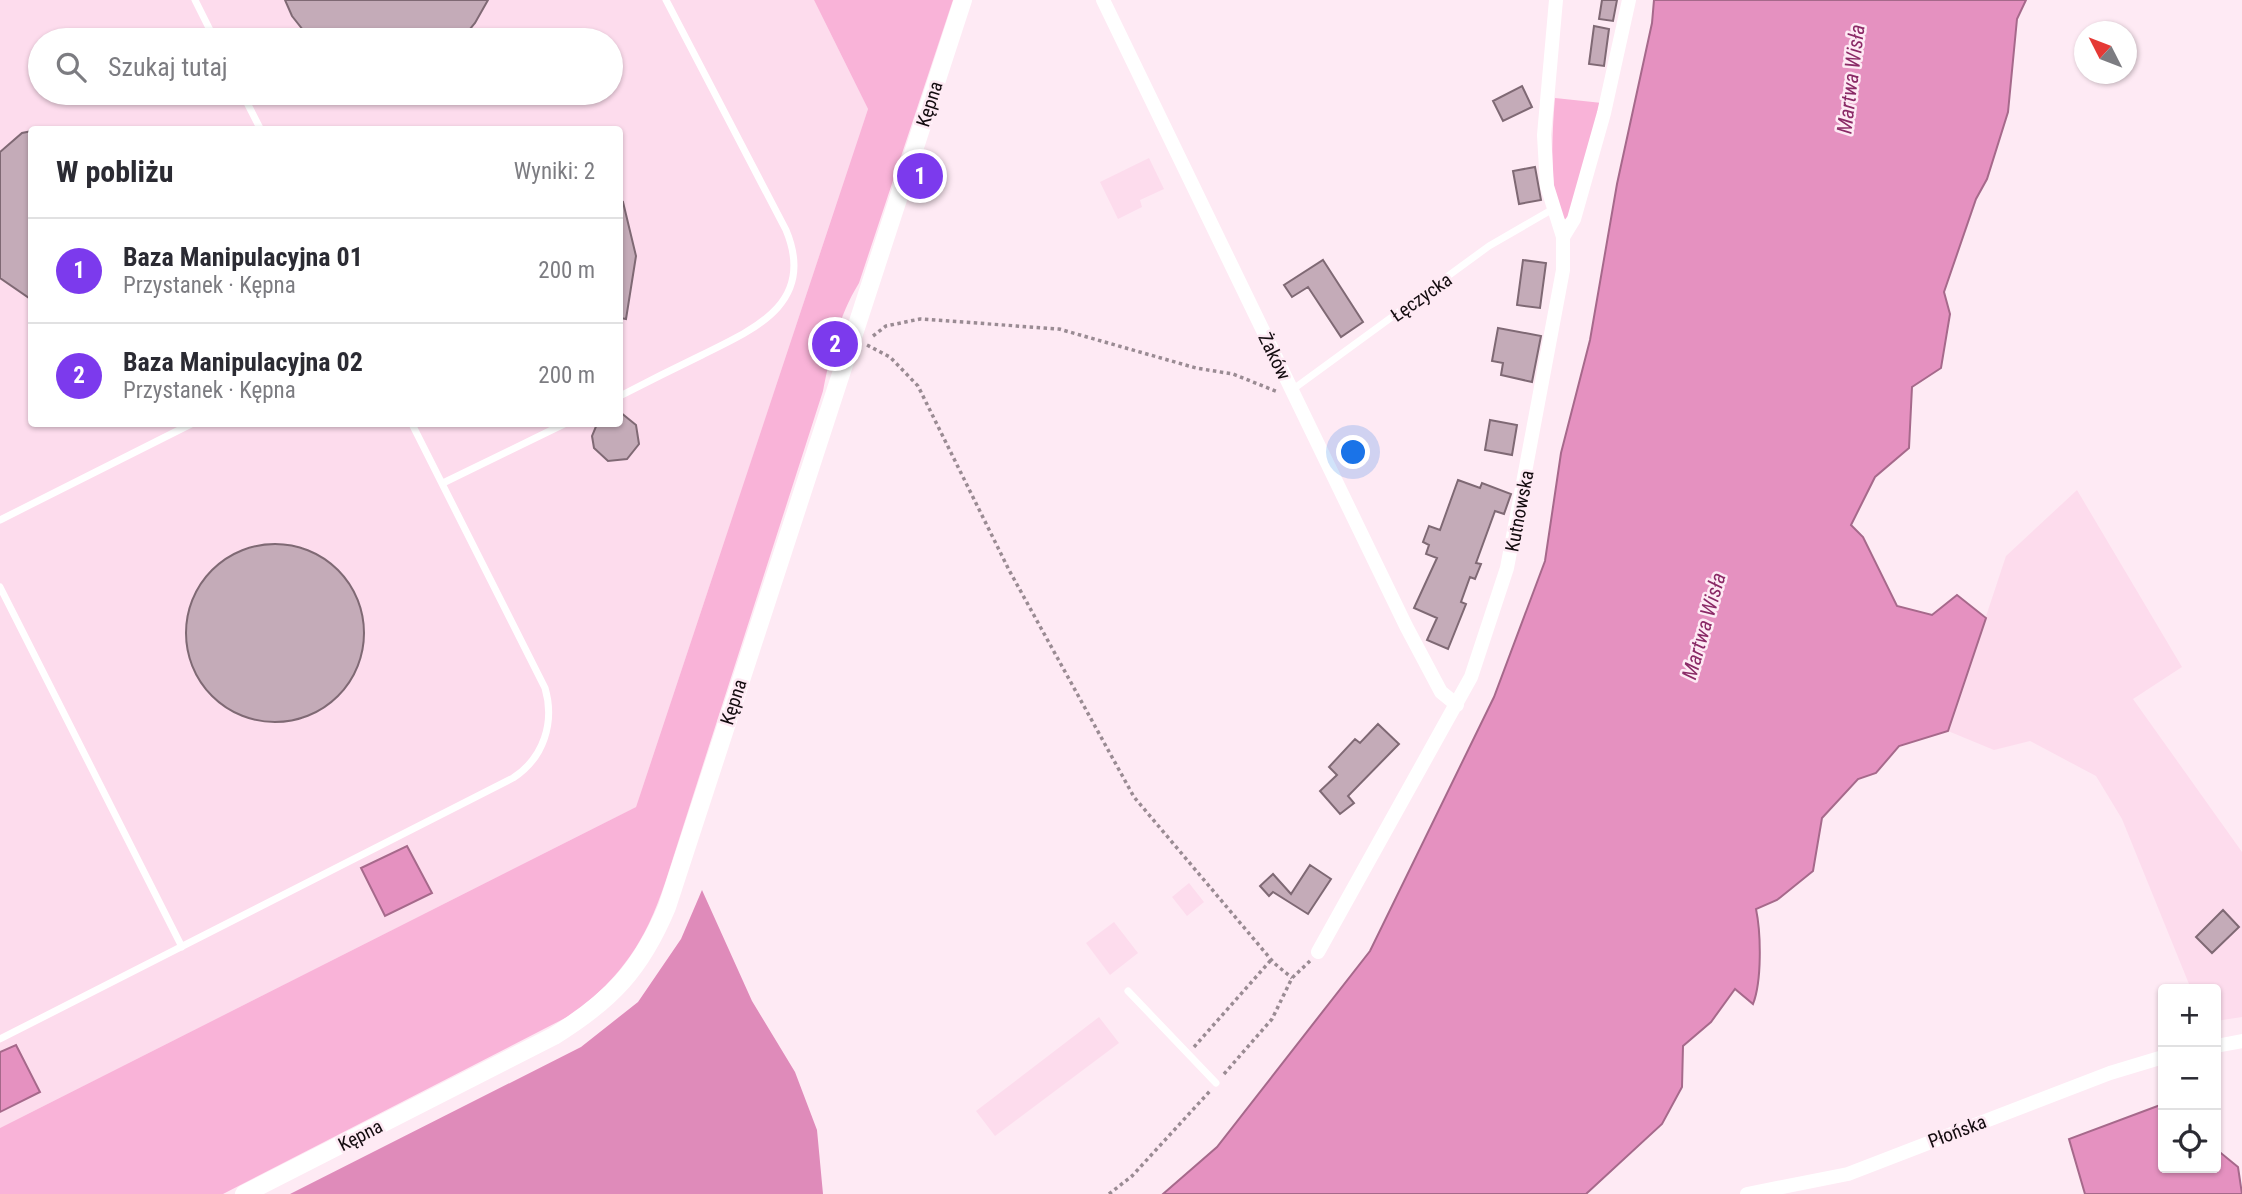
<!DOCTYPE html>
<html lang="pl">
<head>
<meta charset="utf-8">
<style>
  :root { --surface:#fff; --page:#f2f2f3; --text:#2b2b33; --muted:#7c7c81; --line:#e1e1e2; --accent:#7c3aed }
  body { margin:0; font-family:"Roboto Condensed",sans-serif; background:var(--page); color:var(--text) }
  .controls { position:absolute; right:21px; bottom:21px; display:grid; overflow:hidden; border-radius:7px; box-shadow:0 2px 5px #0004 }
  .controls button { width:63px; height:63px; display:grid; place-items:center; padding:0; border:0; border-bottom:2px solid var(--line); background:var(--surface); color:var(--text); font:35px sans-serif }
  .compass { position:absolute; left:2074px; top:21px; width:63px; height:63px; border-radius:50%; background:var(--surface); box-shadow:0 2px 5px #0004; rotate:312deg }
  .you { position:absolute; left:1354px; top:453px; width:24px; height:24px; margin:-18px; border:5px solid #fff; border-radius:50%; background:#1a73e8; box-shadow:0 0 0 10px #1a73e833 }
  .badge { display:grid; place-items:center; width:46px; height:46px; border-radius:50%; background:var(--accent); color:#fff; font-size:23px; font-weight:700 }
  .pin { position:absolute; translate:-50% -50%; border:4px solid #fff; box-shadow:0 2px 7px #0006 }
  .list { margin:0; padding:0; list-style:none }
  h2 { display:flex; justify-content:space-between; align-items:center; height:91px; margin:0; padding:0 28px; font-size:30px }
  h2 small { font-size:23px; font-weight:400; color:var(--muted) }
  .list li { display:grid; grid-template-columns:46px 1fr auto; gap:21px; align-items:center; box-sizing:border-box; height:105px; padding:0 28px; border-top:2px solid var(--line) }
  .list b { display:block; font-size:26px; white-space:nowrap }
  .list p { margin:0; font-size:23px; white-space:nowrap; color:var(--muted) }
  .list em { font-size:23px; font-style:normal; color:var(--muted) }
  .icon { flex:none; width:38px; height:38px; fill:none; stroke:currentColor; stroke-width:2; stroke-linecap:round; stroke-linejoin:round }
  .map { position:relative; flex:none; width:2242px; height:1194px; overflow:hidden }
  .search { position:absolute; background:var(--surface); box-shadow:0 2px 5px #0004; left:28px; top:28px; width:595px; height:77px; display:flex; align-items:center; gap:18px; box-sizing:border-box; padding:0 24px; border-radius:38px; color:var(--muted); font-size:26px }
  .panel { position:absolute; background:var(--surface); box-shadow:0 2px 5px #0004; left:28px; top:126px; width:595px; height:301px; border-radius:7px }
  .map>svg:first-child { display:block }
</style>
</head>
<body>
<div class="map">
<svg width="2242" height="1194" viewBox="0 0 2242 1194">
  <rect width="100%" height="100%" fill="#feeaf4"/>
  <path fill="#fddced" fill-rule="evenodd" d="M0,0H814L868,109L636,807L0,1128ZM40,40H611V93H40ZM32,130H620V424H32Z
    M1149,158L1164,189L1140,200L1142,207L1118,219L1100,182Z
    M2077,490L2182,667L2133,699L2242,852V1017L2216,1021V989H2191L2122,819L2096,776L2030,741L1994,750L1948,731L2006,556Z
    M1189,883L1204,902L1187,916L1172,897Z
    M1114,922L1138,953L1110,975L1086,943Z
    M1099,1017L1119,1043L995,1136L976,1111Z"/>
  <path fill="#f9b3d8" d="M814,0H953L859,283C838,317 831,352 823,391L665,883C645,942 623,975 573,1014L223,1194H0V1128L636,807L868,109Z
    M1555,98L1602,103L1568,218L1565,219C1547,207 1553,120 1555,98Z"/>
  <path fill="#df8bba" d="M702,890L752,1001L795,1072L817,1130L823,1194H290L581,1047L638,1002L681,939Z"/>
  <path fill="#e591c0" stroke="#a6698b" stroke-width="2" d="M1654,0H2026L2017,19L2008,112L1987,179L1976,199L1944,292L1950,314L1941,368L1912,387L1909,448L1875,477L1851,525L1863,537L1897,606L1932,615L1957,595L1986,618L1948,731L1899,746L1876,773L1858,779L1822,818L1813,871L1777,900L1756,909C1761,933 1762,981 1753,1004L1735,989L1711,1022L1683,1046L1682,1087L1662,1124L1586,1194H1163L1217,1147L1370,951L1494,697L1545,561L1561,453L1590,340L1617,184L1652,23Z
    M407,846L432,893L385,916L361,868Z
    M16,1045L40,1092L0,1112V1052Z
    M2163,1104V1168H2216V1149L2238,1167L2242,1194H2085L2069,1139Z"/>
  <path fill="#c4abb8" stroke="#7f6974" stroke-width="2" d="M285,0H488L475,23L461,40H311L292,16Z
    M1602,0H1617L1613,21L1599,19Z
    M1594,26L1609,29L1604,66L1589,64Z
    M1522,86L1532,107L1503,121L1493,101Z
    M32,131V300L0,278V152L22,133Z
    M1535,167L1541,200L1519,204L1513,171Z
    M623,202L636,256L626,319L620,318V203Z
    M1323,260L1363,322L1341,337L1308,287L1292,297L1284,285Z
    M1523,260L1546,263L1540,308L1517,305Z
    M1498,328L1541,336L1532,382L1501,375L1503,363L1492,361Z
    M620,412L636,425L639,444L627,459L608,461L594,448L592,436L597,424H620Z
    M1490,420L1517,425L1512,455L1485,450Z
    M1458,480L1480,488L1482,483L1511,494L1504,514L1495,511L1476,563L1481,564L1475,579L1470,577L1461,602L1466,604L1448,649L1427,640L1437,618L1414,608L1437,558L1426,554L1429,545L1423,542L1429,526L1440,530Z
    M186 633a89 89 0 1 1 178 0a89 89 0 1 1-178 0Z
    M1378,724L1399,744L1348,796L1354,803L1340,814L1320,791L1337,775L1329,767L1355,739L1360,743Z
    M1310,865L1331,879L1308,914L1273,892L1269,896L1260,886L1273,874L1291,894Z
    M2223,910L2239,927L2212,953L2196,937Z"/>
  <g fill="none" stroke-linecap="round" stroke-linejoin="round">
    <path stroke="#9a8b93" stroke-width="3.5" stroke-dasharray="3.5 3.5" stroke-linecap="butt" d="M873,336L886,326L920,319L1059,329L1196,368L1233,374L1278,392
      M867,345L890,357L918,386L1009,570L1134,797L1274,963L1292,978
      M1194,1047L1271,960
      M1224,1074L1272,1019L1292,978L1310,961
      M1109,1194L1132,1176L1210,1091"/>
    <path stroke="#fff" stroke-width="7" d="M195,0L215,40
      M242,93L261,130
      M1292,390L1489,246L1553,209
      M620,396C647,382 675,368 702,355C757,328 816,302 786,230L666,0
      M443,483L564,424
      M0,520L191,424
      M0,587L182,947
      M1128,991L1216,1083
      M0,1039L513,778C544,758 555,722 545,688L412,424"/>
    <path stroke="#fff" stroke-width="14" d="M1103,0L1406,626L1441,692L1457,705
      M1556,0L1544,135L1547,186L1563,237
      M1318,952L1471,677L1507,568L1563,270V237L1574,219L1604,113L1629,0
      M2216,1046L2242,1041
      M1747,1194L1848,1174L2110,1073L2163,1057"/>
    <path stroke="#fff" stroke-width="18" d="M244,1194L554,1036C612,1000 641,969 667,907L963,0"/>
  </g>
  <g text-anchor="middle" stroke-width="5" stroke-linejoin="round" paint-order="stroke">
    <g font-size="19" fill="#130b0f" stroke="#feeaf4">
      <text transform="translate(929 104) rotate(-72)" y="7">Kępna</text>
      <text transform="translate(1421 297) rotate(-35)" y="7">Łęczycka</text>
      <text transform="translate(1275 356) rotate(64)" y="7">Żaków</text>
      <text transform="translate(1519 511) rotate(-79)" y="7">Kutnowska</text>
      <text transform="translate(733 702) rotate(-72)" y="7">Kępna</text>
      <text transform="translate(1957 1131) rotate(-21)" y="7">Płońska</text>
      <text transform="translate(360 1135) rotate(-27)" y="7">Kępna</text>
    </g>
    <g font-size="21" font-style="italic" fill="#8a2966" stroke="#feeaf4">
      <text transform="translate(1851 79) rotate(-83)" y="7">Martwa Wisła</text>
      <text transform="translate(1704 626) rotate(-74)" y="7">Martwa Wisła</text>
    </g>
  </g>
</svg>
<div class="controls">
<button>+</button>
<button>−</button>
<button><svg class="icon" aria-label="locate" viewBox="0 0 24 24"><circle cx="12" cy="12" r="6"/><path d="M12 2v4M12 18v4M2 12h4M18 12h4"/></svg></button>
</div>
<svg class="compass" viewBox="-18 -18 36 36"><path d="M0-13l5 13h-10z" fill="#e53935"/><path d="M0 13l5-13h-10z" fill="#7c7c81"/></svg>
<div class="you"></div>
<div class="pin badge" style="left:920px;top:176px">1</div>
<div class="pin badge" style="left:835px;top:344px">2</div>
<div class="search"><svg class="icon" aria-label="search" viewBox="0 0 24 24"><circle cx="10" cy="10" r="6"/><path d="M15 15l6 6"/></svg>Szukaj tutaj</div>
<section class="panel">
<h2>W pobliżu<small>Wyniki: 2</small></h2>
<ul class="list">
<li><span class="badge">1</span><div><b>Baza Manipulacyjna 01</b><p>Przystanek · Kępna</p></div><em>200 m</em></li>
<li><span class="badge">2</span><div><b>Baza Manipulacyjna 02</b><p>Przystanek · Kępna</p></div><em>200 m</em></li>
</ul>
</section>
</div>
</body>
</html>
